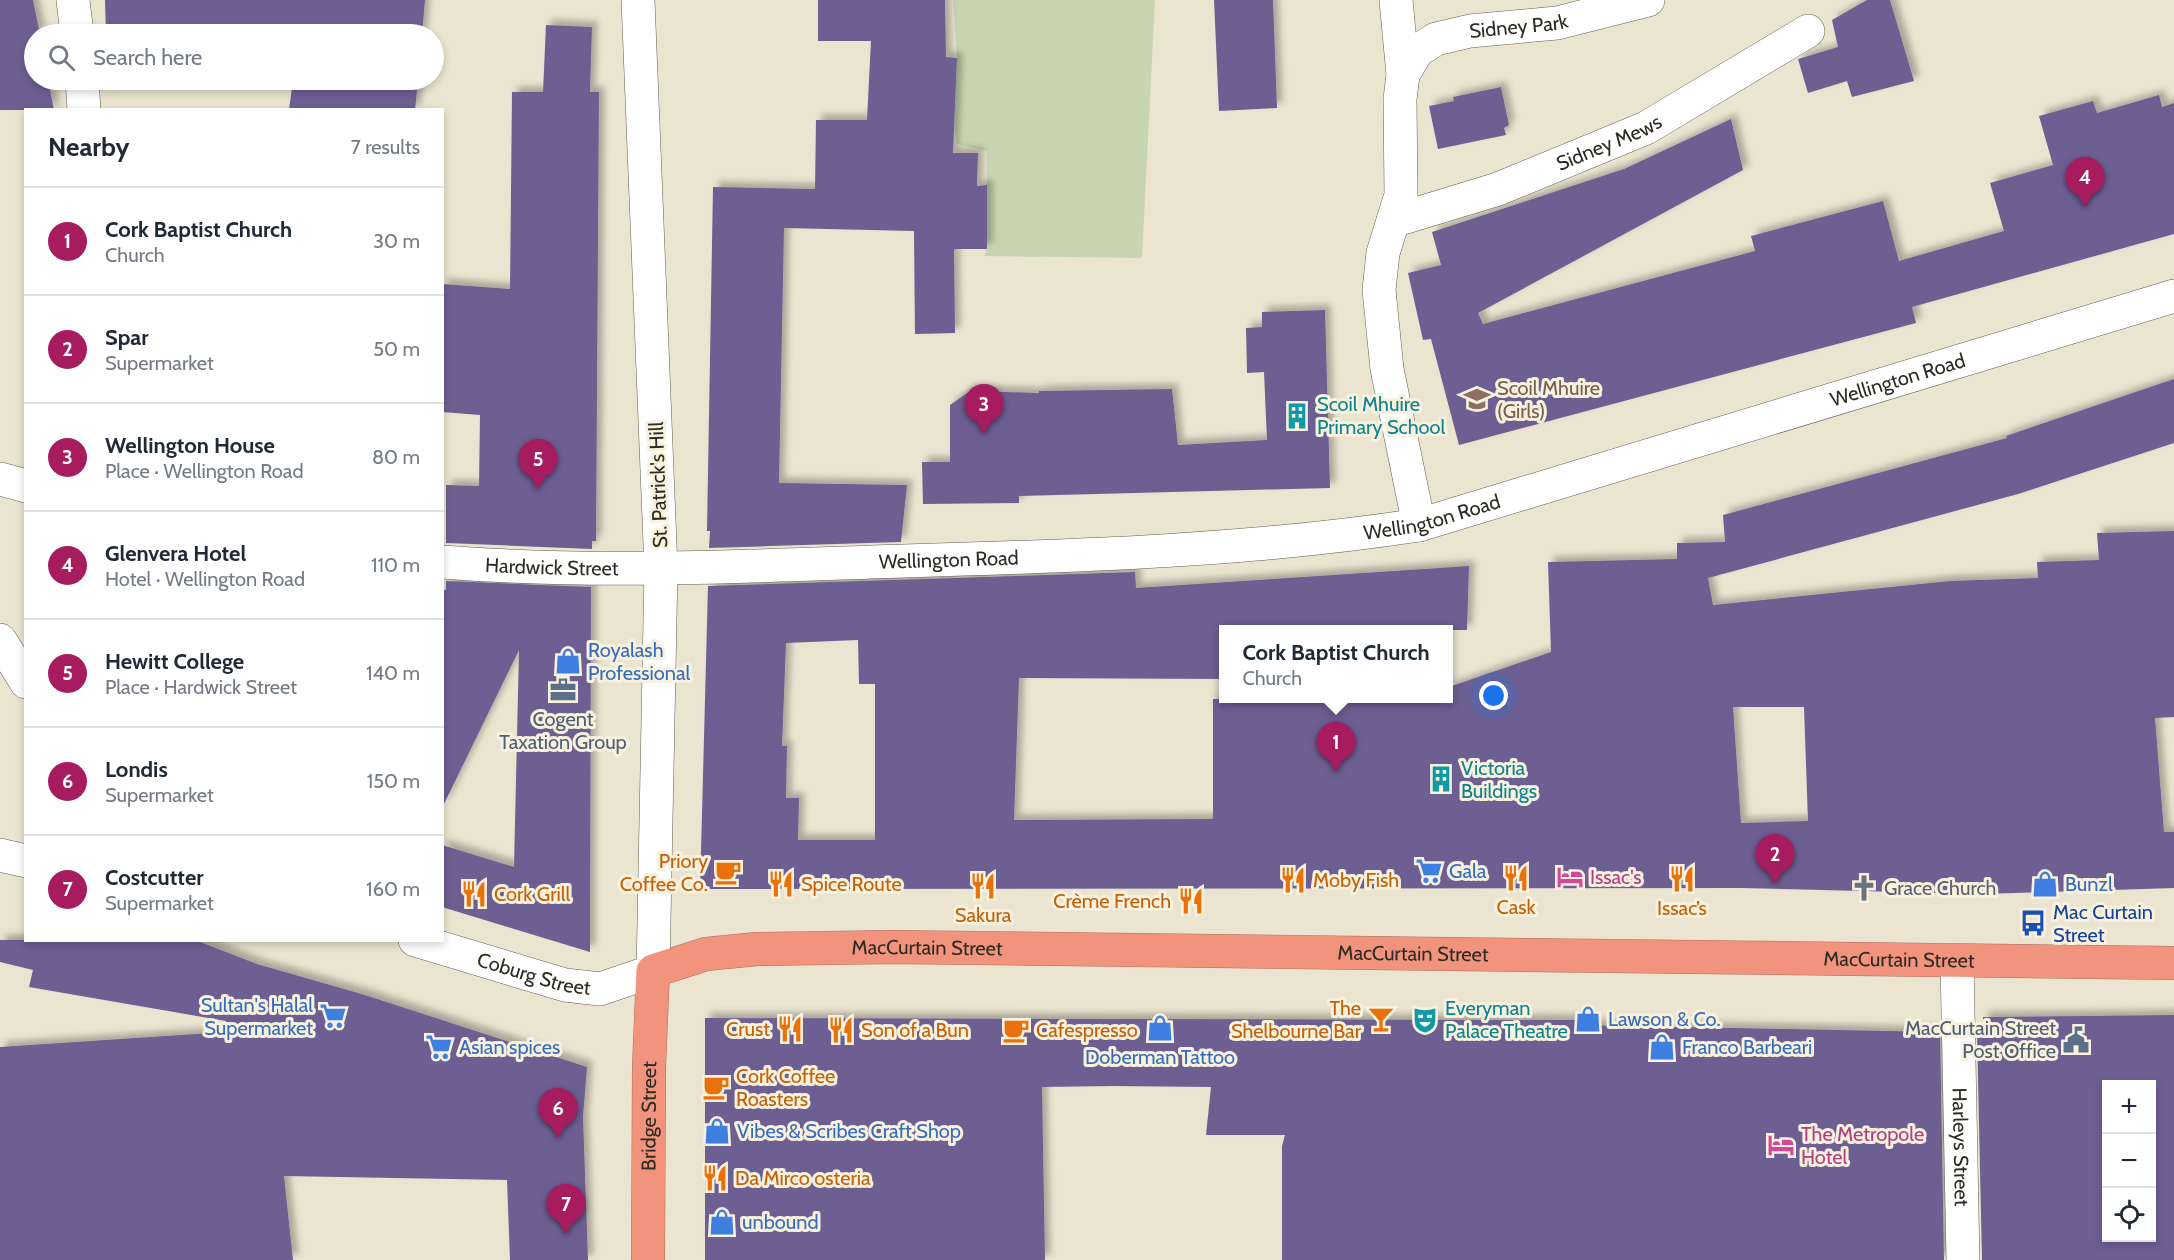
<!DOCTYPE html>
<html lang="en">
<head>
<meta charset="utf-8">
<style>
  :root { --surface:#fff; --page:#f6f6f7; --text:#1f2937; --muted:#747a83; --line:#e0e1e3; --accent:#a71b5f }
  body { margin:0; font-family:Cabin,sans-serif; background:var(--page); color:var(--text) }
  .controls { position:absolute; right:18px; bottom:18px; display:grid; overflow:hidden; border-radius:0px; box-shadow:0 3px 9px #0003 }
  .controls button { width:54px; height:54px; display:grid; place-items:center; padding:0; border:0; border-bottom:2px solid var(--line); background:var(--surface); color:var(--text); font:30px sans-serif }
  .you { position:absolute; left:1494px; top:696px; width:21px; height:21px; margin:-15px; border:4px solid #fff; border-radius:50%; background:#1a73e8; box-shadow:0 0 0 9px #1a73e833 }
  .badge { display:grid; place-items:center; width:39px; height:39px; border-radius:50%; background:var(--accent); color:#fff; font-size:20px; font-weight:700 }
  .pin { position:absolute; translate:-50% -50px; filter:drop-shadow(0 2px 3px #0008) }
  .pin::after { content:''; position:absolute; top:32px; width:21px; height:18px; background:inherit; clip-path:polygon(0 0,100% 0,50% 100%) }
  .popup { position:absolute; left:1219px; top:625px; width:234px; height:78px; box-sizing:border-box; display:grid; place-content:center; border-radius:0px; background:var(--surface); filter:drop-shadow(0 2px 4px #0005); font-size:20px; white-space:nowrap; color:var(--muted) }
  .popup b { font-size:22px; color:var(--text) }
  .popup::after { content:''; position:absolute; left:50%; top:100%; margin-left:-12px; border:12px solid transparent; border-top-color:var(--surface) }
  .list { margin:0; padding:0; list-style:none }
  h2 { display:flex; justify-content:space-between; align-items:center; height:78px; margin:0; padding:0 24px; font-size:26px }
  h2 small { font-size:20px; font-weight:400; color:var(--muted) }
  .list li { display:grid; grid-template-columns:39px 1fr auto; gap:18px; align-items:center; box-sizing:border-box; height:108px; padding:0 24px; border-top:2px solid var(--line) }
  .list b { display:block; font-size:22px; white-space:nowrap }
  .list p { margin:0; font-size:20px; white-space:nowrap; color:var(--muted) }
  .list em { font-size:20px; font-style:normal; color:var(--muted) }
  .icon { flex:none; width:33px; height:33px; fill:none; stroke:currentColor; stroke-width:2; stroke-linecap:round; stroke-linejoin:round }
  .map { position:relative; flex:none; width:2174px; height:1260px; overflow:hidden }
  .search { position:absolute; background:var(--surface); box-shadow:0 3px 9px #0003; left:24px; top:24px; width:420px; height:66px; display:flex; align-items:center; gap:15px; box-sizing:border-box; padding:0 21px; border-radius:33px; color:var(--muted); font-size:22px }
  .panel { position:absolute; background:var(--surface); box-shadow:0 3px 9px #0003; left:24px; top:108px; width:420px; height:834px; border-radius:0px }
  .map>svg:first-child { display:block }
</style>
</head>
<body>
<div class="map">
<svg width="2174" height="1260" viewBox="0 0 2174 1260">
  <defs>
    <filter id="shadow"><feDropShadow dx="5.5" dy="-5.5" stdDeviation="3" flood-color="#0004"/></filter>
  </defs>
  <rect width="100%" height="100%" fill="#eae4d0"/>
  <path fill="#c9d5b0" d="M953,0H1155L1142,258L984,256L987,249V151L957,144L954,124L957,58Z"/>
  <path fill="#6e5f93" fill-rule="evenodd" filter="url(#shadow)" d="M0,0H33L40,34H34V80H48L54,110H0Z
    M105,0H425L422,34H106Z
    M818,0H945L946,57L957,58L953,153H978L977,186L987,185V249H954L955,333L915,334L914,231L784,228L779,483L907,485L901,542L709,548L710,531H707L713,187L815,189L816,120H867L871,41H818Z
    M1214,0H1273L1277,108L1219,111Z
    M1867,0H1890L1914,81L1852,97L1847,81L1808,93L1798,59L1838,47L1832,20Z
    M546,25L592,27L590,92H599L596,541H592V549L446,543V485L479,486L480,415L442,412V284L510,289L512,92H543Z
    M293,80H418L415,110H289Z
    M1501,87L1509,125L1504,128L1506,135L1438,149L1429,106L1454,101L1453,97Z
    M2159,95L2162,107L2174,103V234L1912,307L1916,323L1459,445L1431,339L1423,340L1408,273L1441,265L1432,232L1624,169L1731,119L1743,170L1478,313L1483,324L1755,251L1751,236L1883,201L1899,261L2004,231L1990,183L2053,165L2039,116L2093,101L2097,113Z
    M1325,310L1330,488L1019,496V503L923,504L922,462H950V405L970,391L1039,393V391L1172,389L1178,445L1267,440L1264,372L1247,373L1246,328L1262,327V312Z
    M2174,379V443L2018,494L1708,578L1713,605L1950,581L2038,578L2037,562L2099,560L2097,533L2174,531V717L2155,718L2164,832H2174V888L1981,894L1741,888L700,889L708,586L1135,572L1136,588L1469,566L1467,630H1224V679L1019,678L1014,820L1213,819V699H1449V687L1551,652L1548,562L1677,559V543L1725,542L1723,515L2007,438L2006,436ZM858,640L859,684H875V840H798L799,798H786L787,746H782L786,643ZM1733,707H1804L1808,821L1741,823Z
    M446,581L591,587L590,952L442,907V845L514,867L519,650L442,808V590H446Z
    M0,940H195L257,964L365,995L587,1067L583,1117L588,1260H510L507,1180L284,1176L293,1260H0V1047L226,1032V1021L29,987L33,970L0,962Z
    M2174,1015V1260H1982L1977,1032H1983V1017ZM2106,1084H2151V1238H2106Z
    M705,1018L1575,1020V1025L1940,1032L1944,1260H1282V1146L1285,1135H1206L1211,1087L1113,1086L1042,1087L1045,1260H705Z"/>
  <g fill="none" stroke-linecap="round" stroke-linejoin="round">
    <g stroke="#645e4d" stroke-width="34">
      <g id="minor">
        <path d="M73,0L77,34"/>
        <path d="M1396,0L1403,75L1400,99L1401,195L1383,253L1379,290L1387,369L1419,525"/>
        <path id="s1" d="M1403,75L1417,51L1436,39L1470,31L1557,23L1648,0"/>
        <path d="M82,80L84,110"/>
        <path id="s2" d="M1393,221L1498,189L1646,128L1808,31"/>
        <path d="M0,479L26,486"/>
        <path id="s3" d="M442,562C596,574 750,566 904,561C1076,556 1249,551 1419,525L2174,296"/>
        <path d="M0,640L26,682"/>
        <path d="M0,855L26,861"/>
        <path id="s4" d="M415,940L565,985L600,989L653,971L661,569L638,0"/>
        <path id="s5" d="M1957,961L1963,1260"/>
      </g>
    </g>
    <g stroke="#ac6f5e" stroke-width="34">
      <g id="highway">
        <path id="s6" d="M648,1260L649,1067L653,971L706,954L757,949L892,947L2174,963"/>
      </g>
    </g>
    <use href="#minor" stroke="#fff" stroke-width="33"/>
    <use href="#highway" stroke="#f1937d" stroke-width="33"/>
  </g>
  <defs>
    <g id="school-bare" transform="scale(2.07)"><path d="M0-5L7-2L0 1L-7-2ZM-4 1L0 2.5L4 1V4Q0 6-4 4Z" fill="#8d6e63" stroke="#f7f1dd" stroke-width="2.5" paint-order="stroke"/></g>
    <g id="building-bare" transform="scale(2.07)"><path d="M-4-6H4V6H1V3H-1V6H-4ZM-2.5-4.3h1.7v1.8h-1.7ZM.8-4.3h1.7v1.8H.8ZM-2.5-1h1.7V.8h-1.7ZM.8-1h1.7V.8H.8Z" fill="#0f9aa8" stroke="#f7f1dd" stroke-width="2.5" paint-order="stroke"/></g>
    <g id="shop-bare" transform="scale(2.07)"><path d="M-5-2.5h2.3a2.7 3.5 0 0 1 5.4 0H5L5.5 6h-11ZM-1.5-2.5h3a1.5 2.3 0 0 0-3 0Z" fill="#3f7fe0" stroke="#f7f1dd" stroke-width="2.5" paint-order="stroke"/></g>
    <g id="office-bare" transform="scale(2.07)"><path d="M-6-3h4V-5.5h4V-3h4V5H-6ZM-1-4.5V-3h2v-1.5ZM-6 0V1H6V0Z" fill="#5c6f8a" stroke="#f7f1dd" stroke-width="2.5" paint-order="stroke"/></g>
    <g id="supermarket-bare" transform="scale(2.07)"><path d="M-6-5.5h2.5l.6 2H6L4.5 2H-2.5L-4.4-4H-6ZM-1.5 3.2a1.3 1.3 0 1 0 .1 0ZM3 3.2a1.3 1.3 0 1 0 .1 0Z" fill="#3f7fe0" stroke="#f7f1dd" stroke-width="2.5" paint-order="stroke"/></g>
    <g id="cafe-bare" transform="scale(2.07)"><path d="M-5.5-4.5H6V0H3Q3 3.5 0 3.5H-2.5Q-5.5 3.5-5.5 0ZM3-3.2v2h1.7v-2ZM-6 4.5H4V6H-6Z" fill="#e8710a" stroke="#f7f1dd" stroke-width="2.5" paint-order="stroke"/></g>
    <g id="hotel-bare" transform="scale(2.07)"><path d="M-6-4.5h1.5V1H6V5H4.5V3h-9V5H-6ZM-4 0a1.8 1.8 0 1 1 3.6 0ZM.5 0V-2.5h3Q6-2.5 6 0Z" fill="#d1479c" stroke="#f7f1dd" stroke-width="2.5" paint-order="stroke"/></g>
    <g id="restaurant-bare" transform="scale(2.07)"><path d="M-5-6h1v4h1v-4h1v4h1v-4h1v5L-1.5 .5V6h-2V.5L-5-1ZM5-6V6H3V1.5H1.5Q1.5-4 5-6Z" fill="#e8710a" stroke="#f7f1dd" stroke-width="2.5" paint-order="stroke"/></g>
    <g id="church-bare" transform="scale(2.07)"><path d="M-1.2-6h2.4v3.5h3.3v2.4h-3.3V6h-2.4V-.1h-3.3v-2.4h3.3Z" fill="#6b7280" stroke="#f7f1dd" stroke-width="2.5" paint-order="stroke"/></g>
    <g id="bus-bare" transform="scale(2.07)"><path d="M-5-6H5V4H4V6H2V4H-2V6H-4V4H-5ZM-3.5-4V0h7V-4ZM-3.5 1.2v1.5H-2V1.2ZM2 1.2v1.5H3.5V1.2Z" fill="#1a4fb4" stroke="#f7f1dd" stroke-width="2.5" paint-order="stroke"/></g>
    <g id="bar-bare" transform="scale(2.07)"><path d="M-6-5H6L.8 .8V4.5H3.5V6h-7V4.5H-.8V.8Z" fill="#e8710a" stroke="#f7f1dd" stroke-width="2.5" paint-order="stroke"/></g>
    <g id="theatre-bare" transform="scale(2.07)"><path d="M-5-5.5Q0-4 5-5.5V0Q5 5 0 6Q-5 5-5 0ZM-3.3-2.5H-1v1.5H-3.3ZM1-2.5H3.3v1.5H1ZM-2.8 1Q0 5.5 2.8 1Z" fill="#0f9aa8" stroke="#f7f1dd" stroke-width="2.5" paint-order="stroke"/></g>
    <g id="civic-bare" transform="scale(2.07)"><path d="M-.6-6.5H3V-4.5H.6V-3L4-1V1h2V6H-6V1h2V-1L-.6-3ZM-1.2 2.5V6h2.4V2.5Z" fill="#5c6f8a" stroke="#f7f1dd" stroke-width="2.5" paint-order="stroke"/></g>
  </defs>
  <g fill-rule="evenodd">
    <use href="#school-bare" x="1477" y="399"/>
    <use href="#building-bare" x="1297" y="416"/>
    <use href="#shop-bare" x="568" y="661"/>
    <use href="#office-bare" x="563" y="690"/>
    <use href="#building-bare" x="1441" y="779"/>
    <use href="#supermarket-bare" x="1429" y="871"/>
    <use href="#cafe-bare" x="728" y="872"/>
    <use href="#hotel-bare" x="1570" y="877"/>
    <use href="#restaurant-bare" x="1516" y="878"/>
    <use href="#restaurant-bare" x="1682" y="879"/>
    <use href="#restaurant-bare" x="1293" y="880"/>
    <use href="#restaurant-bare" x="781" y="884"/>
    <use href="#shop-bare" x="2045" y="884"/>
    <use href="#restaurant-bare" x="983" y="886"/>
    <use href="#church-bare" x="1864" y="888"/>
    <use href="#restaurant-bare" x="474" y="894"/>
    <use href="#restaurant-bare" x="1191" y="901"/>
    <use href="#bus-bare" x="2033" y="923"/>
    <use href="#supermarket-bare" x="333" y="1016"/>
    <use href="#bar-bare" x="1381" y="1019"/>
    <use href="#shop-bare" x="1588" y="1019"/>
    <use href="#theatre-bare" x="1425" y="1020"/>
    <use href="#shop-bare" x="1160" y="1028"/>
    <use href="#restaurant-bare" x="790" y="1029"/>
    <use href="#restaurant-bare" x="841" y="1030"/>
    <use href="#cafe-bare" x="1016" y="1030"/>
    <use href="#civic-bare" x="2076" y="1040"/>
    <use href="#supermarket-bare" x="439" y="1047"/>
    <use href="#shop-bare" x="1662" y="1047"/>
    <use href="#cafe-bare" x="716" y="1087"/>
    <use href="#shop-bare" x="717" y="1131"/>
    <use href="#hotel-bare" x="1781" y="1145"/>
    <use href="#restaurant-bare" x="715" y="1178"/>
    <use href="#shop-bare" x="722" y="1222"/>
  </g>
  <g text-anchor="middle" stroke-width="6" stroke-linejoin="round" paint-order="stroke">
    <g font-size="20" fill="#2d2b23" stroke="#f7f1dd">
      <text dy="7" stroke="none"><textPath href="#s1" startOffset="134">Sidney Park</textPath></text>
      <text dy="7" stroke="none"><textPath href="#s2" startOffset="230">Sidney Mews</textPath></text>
      <text dy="7" stroke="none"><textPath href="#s3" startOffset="1479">Wellington Road</textPath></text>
      <text transform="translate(658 485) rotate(-92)" y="7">St. Patrick's Hill</text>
      <text dy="7" stroke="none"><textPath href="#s3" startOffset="993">Wellington Road</textPath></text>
      <text dy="7" stroke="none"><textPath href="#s3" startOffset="507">Wellington Road</textPath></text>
      <text dy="7" stroke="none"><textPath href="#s3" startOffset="110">Hardwick Street</textPath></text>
      <text dy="7" stroke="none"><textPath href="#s6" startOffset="566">MacCurtain Street</textPath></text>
      <text dy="7" stroke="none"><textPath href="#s6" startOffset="1052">MacCurtain Street</textPath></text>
      <text dy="7" stroke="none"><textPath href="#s6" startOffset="1538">MacCurtain Street</textPath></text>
      <text dy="7" stroke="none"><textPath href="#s4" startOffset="124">Coburg Street</textPath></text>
      <text dy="7" stroke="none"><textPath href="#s6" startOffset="144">Bridge Street</textPath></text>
      <text dy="7" stroke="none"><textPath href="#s5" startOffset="186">Harleys Street</textPath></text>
    </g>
    <g font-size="20" fill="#785e54" stroke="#f7f1dd" text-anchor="start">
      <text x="1497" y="395">Scoil Mhuire<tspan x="1497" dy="23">(Girls)</tspan></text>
    </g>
    <g font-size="20" fill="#0d838f" stroke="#f7f1dd" text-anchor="start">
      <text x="1317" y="411">Scoil Mhuire<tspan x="1317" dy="23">Primary School</tspan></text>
      <text x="1461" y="775">Victoria<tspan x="1461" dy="23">Buildings</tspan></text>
      <text x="1445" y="1015">Everyman<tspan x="1445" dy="23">Palace Theatre</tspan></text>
    </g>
    <g font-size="20" fill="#366cbe" stroke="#f7f1dd" text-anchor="start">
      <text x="588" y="657">Royalash<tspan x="588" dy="23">Professional</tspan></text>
      <text x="1449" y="878">Gala</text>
      <text x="2065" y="891">Bunzl</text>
      <text x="313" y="1012" text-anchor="end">Sultan's Halal<tspan x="313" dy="23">Supermarket</tspan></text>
      <text x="1608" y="1026">Lawson &amp; Co.</text>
      <text x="459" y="1054">Asian spices</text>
      <text x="1682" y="1054">Franco Barbeari</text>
      <text x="1160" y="1064" text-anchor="middle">Doberman Tattoo</text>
      <text x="737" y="1138">Vibes &amp; Scribes Craft Shop</text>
      <text x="742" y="1229">unbound</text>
    </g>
    <g font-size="20" fill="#4e5e75" stroke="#f7f1dd">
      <text x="563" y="726">Cogent<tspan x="563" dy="23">Taxation Group</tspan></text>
      <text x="2056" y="1035" text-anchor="end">MacCurtain Street<tspan x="2056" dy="23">Post Office</tspan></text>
    </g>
    <g font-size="20" fill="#c56008" stroke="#f7f1dd" text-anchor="start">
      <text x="708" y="868" text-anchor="end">Priory<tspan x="708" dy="23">Coffee Co.</tspan></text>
      <text x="1313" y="887">Moby Fish</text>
      <text x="801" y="891">Spice Route</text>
      <text x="494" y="901">Cork Grill</text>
      <text x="1171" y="908" text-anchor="end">Crème French</text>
      <text x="1516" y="914" text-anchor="middle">Cask</text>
      <text x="1682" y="915" text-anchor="middle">Issac’s</text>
      <text x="983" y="922" text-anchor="middle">Sakura</text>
      <text x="1361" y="1015" text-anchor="end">The<tspan x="1361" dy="23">Shelbourne Bar</tspan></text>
      <text x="770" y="1036" text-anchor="end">Crust</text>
      <text x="861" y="1037">Son of a Bun</text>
      <text x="1036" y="1037">Cafespresso</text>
      <text x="736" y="1083">Cork Coffee<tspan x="736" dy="23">Roasters</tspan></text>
      <text x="735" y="1185">Da Mirco osteria</text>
    </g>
    <g font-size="20" fill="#b23c85" stroke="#f7f1dd" text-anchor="start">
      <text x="1590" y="884">Issac's</text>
      <text x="1801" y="1141">The Metropole<tspan x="1801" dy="23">Hotel</tspan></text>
    </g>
    <g font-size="20" fill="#5b616d" stroke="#f7f1dd" text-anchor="start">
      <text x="1884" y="895">Grace Church</text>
    </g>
    <g font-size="20" fill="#164399" stroke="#f7f1dd" text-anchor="start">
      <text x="2053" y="919">Mac Curtain<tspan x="2053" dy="23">Street</tspan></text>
    </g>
  </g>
</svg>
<div class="controls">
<button>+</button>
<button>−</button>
<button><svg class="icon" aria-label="locate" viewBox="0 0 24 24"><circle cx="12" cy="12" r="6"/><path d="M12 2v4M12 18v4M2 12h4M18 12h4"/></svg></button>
</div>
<div class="you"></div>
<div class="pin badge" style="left:1336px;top:772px">1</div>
<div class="popup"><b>Cork Baptist Church</b>Church</div>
<div class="pin badge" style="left:1775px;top:884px">2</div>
<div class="pin badge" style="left:984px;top:434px">3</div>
<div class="pin badge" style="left:2085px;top:207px">4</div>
<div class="pin badge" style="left:538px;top:489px">5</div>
<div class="pin badge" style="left:558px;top:1138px">6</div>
<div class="pin badge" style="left:566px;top:1234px">7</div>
<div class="search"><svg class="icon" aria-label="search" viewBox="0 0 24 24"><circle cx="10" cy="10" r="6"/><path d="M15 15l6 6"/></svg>Search here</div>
<section class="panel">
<h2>Nearby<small>7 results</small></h2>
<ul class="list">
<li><span class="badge">1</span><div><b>Cork Baptist Church</b><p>Church</p></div><em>30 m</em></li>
<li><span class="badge">2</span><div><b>Spar</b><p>Supermarket</p></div><em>50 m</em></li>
<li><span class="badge">3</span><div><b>Wellington House</b><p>Place · Wellington Road</p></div><em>80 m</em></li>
<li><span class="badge">4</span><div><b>Glenvera Hotel</b><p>Hotel · Wellington Road</p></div><em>110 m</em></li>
<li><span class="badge">5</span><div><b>Hewitt College</b><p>Place · Hardwick Street</p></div><em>140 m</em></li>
<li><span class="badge">6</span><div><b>Londis</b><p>Supermarket</p></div><em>150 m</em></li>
<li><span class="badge">7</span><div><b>Costcutter</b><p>Supermarket</p></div><em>160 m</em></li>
</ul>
</section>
</div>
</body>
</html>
